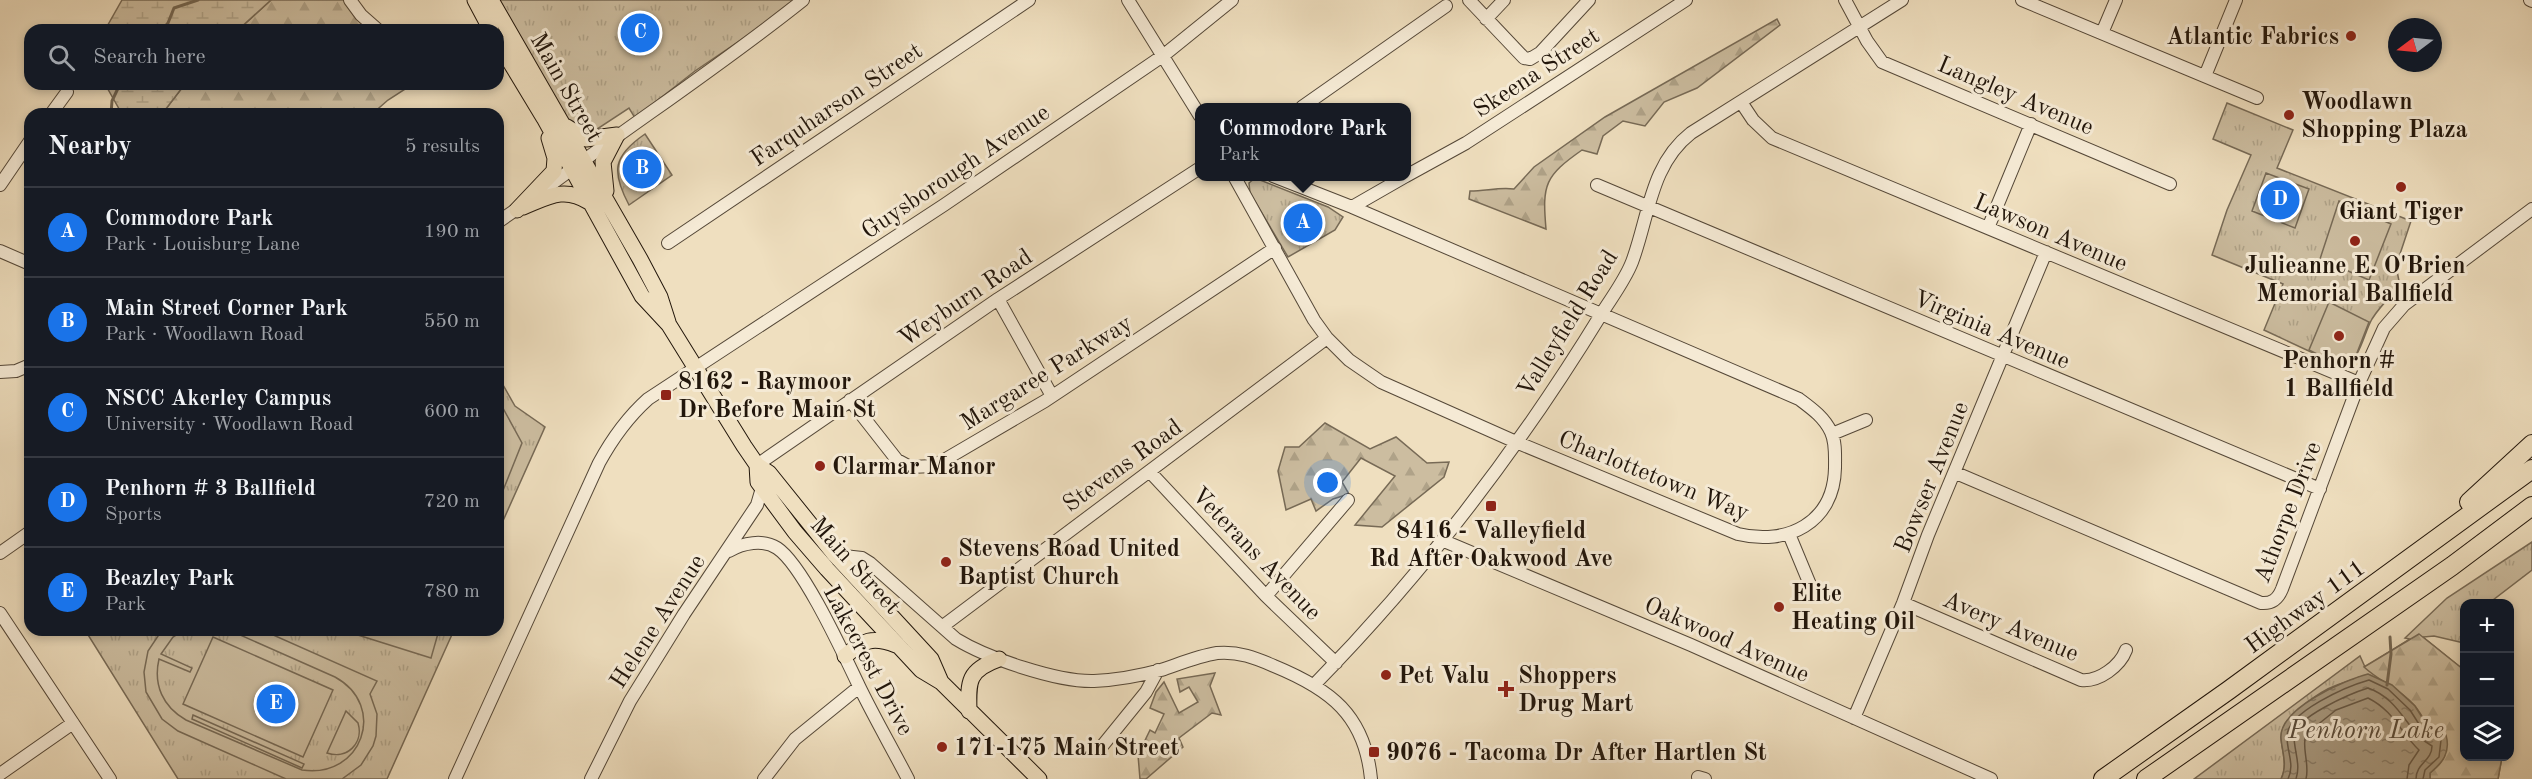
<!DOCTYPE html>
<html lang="en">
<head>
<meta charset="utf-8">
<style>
  :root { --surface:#171b24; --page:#20242c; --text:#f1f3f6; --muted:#9ea1a6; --line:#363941; --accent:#1a73e8 }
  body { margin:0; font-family:"Old Standard TT",serif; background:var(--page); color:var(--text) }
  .controls { position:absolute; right:18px; bottom:18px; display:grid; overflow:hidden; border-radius:12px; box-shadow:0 3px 9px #0003 }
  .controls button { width:54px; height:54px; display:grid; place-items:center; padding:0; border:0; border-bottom:2px solid var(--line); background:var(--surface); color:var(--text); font:30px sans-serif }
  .compass { position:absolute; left:2388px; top:18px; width:54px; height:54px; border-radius:50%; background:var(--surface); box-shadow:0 3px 9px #0003; rotate:254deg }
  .you { position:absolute; left:1328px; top:483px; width:21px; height:21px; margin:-15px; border:4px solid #fff; border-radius:50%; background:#1a73e8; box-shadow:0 0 0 9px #1a73e833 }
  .badge { display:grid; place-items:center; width:39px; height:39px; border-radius:50%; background:var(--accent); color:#fff; font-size:20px; font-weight:700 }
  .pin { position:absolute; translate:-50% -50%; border:3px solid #fff; box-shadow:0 2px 6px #0006 }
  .popup { position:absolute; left:1195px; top:103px; width:216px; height:78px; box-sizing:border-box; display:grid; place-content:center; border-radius:12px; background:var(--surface); filter:drop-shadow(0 2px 4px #0005); font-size:20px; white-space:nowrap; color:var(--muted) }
  .popup b { font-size:22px; color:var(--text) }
  .popup::after { content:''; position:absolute; left:50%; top:100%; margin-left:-12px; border:12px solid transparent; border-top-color:var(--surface) }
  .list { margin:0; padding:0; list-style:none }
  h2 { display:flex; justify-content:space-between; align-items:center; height:78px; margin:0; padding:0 24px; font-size:26px }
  h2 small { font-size:20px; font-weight:400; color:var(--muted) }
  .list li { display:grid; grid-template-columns:39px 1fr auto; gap:18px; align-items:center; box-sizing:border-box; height:90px; padding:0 24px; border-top:2px solid var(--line) }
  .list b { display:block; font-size:22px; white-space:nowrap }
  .list p { margin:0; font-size:20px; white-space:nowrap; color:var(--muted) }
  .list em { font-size:20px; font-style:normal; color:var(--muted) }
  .icon { flex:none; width:33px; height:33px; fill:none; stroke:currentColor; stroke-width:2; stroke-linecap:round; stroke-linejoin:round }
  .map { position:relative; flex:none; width:2532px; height:779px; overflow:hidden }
  .search { position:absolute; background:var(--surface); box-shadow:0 3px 9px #0003; left:24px; top:24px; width:480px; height:66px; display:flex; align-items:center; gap:15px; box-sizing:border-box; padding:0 21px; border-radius:18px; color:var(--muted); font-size:22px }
  .panel { position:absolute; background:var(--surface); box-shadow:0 3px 9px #0003; left:24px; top:108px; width:480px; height:528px; border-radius:18px }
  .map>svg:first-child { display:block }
</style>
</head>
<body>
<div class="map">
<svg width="2532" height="779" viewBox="0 0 2532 779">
  <defs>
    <pattern id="grass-tufts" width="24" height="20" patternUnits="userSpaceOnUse" patternTransform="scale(1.5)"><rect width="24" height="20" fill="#ccbda0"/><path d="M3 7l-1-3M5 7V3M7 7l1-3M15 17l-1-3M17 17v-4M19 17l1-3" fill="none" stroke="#afa288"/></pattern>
    <pattern id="forest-firs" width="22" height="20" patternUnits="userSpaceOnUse" patternTransform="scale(1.5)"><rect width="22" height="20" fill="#ccbda0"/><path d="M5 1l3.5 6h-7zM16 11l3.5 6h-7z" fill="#afa288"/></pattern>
    <pattern id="wetland-marsh" width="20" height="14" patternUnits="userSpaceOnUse" patternTransform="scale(1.5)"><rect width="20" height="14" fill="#ccbda0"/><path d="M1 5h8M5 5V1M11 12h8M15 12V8" fill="none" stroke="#afa288"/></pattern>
    <pattern id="water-ripples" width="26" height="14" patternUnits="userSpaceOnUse" patternTransform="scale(1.5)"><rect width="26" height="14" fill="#a99b82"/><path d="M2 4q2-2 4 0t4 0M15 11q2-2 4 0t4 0" fill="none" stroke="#897d69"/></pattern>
  </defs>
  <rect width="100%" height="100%" fill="#efdfbf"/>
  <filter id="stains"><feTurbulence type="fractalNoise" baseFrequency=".00333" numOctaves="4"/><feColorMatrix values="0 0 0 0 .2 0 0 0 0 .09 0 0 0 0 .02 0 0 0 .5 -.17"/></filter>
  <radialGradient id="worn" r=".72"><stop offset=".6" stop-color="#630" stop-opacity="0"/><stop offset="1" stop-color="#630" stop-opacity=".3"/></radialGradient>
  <path fill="url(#grass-tufts)" stroke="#776a56" stroke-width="1.5" d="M495,0H800L695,71L635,118L629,108L579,141Z
    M2227,103L2293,130L2277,168L2411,221L2396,266L2400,286C2390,297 2380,306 2372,319C2363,335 2361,359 2343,367L2264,330L2283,284L2212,255L2227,210L2251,155L2213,139Z
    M645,134L672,175L629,205C611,171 613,156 645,134Z
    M1255,178L1328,207L1343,217L1335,230L1288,257L1250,193L1249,183Z
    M498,376L515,406L545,427L498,532Z
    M2532,542V570L2489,603L2464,604V643L2434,636L2423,637L2464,670V756L2502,757L2498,779H2430L2359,677C2352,681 2344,682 2337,685C2320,691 2280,718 2281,738C2282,752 2288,765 2281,779H2194L2360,656L2365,667L2410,639L2405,638L2447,598Z
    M85,630H454L387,779H178Z"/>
  <path fill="url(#forest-firs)" stroke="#776a56" stroke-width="1.5" d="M271,0H351L384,30H238Z
    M1777,19L1780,25L1697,88L1664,102L1645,126L1623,121L1603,136L1597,154L1582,150C1545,176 1542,184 1546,229L1469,199L1470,191C1486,191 1499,187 1514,189L1534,167L1605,117Z
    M185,84H413L388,100L372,114H162Z
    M1325,423L1370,449L1396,437L1427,463L1449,462L1444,477L1382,527L1355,525L1395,476L1361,458L1342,482L1349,494L1333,499L1316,511L1311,499L1286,510L1278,471L1285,447H1299Z
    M2419,634L2464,670V756L2502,757L2498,779H2430V773C2447,759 2447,756 2444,733C2426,732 2425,717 2414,705C2399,688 2380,682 2364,667Z
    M1215,673L1210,686L1221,715L1212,713L1179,738L1183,747L1146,779H1140L1138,755L1150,730L1155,733L1164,714L1150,708L1156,692L1164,682L1179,713L1198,702L1189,687L1180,692L1177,679Z"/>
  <path fill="url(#wetland-marsh)" stroke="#776a56" stroke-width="1.5" d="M122,0H271L238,30H105Z
    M105,84H185L162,114H122Z"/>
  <path fill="#ccbda0" stroke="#776a56" stroke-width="1.5" d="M2266,173L2309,189L2295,228L2252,211Z
    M2339,201L2391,224L2369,280L2320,259Z
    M2329,302L2369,322L2355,358L2343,367L2309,350Z
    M498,399L522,443L498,503Z
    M162,630H184L173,637L161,654L192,668L190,672L159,659C153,685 163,707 186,720L302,770C362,779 388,706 335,677L229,630H262L377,681L370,694L377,714L376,736L373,746L361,765L342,779H286L178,731L162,719L146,692L144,672L148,651Z
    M342,630H439L431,658Z
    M213,637L333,690L303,757L183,704Z
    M346,711L358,723C364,743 347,760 327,753Z
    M193,715L304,764L302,768L192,719Z"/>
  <path fill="url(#water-ripples)" stroke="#736652" stroke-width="1.5" d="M2368,674L2392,685L2415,706L2428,727L2433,731L2446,735C2451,753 2442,763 2430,773V779H2281C2288,765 2282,752 2281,738C2279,708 2345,680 2368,674Z"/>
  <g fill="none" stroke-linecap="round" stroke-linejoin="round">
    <path stroke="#665846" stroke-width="1.5" d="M2288,779C2295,765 2287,752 2287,737C2286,712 2348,686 2369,680L2388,689L2410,710L2424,732L2441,740L2439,757L2425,770L2423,779
      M2296,779C2301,764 2294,751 2294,736C2295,717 2352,693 2368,688C2402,700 2406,732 2432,746C2432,761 2416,763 2416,779
      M2306,779C2310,764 2301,747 2306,734L2336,710L2368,698C2394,711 2400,732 2419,750L2409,765L2407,779"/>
    <path stroke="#736652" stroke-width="3" d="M162,30L168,23L174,8L198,0
      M111,114L112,101L120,84
      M2387,685L2391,654L2390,637"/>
    <g stroke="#554838" stroke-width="14">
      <path id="minor" d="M350,0L361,15L378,30
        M1128,0L1200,116
        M1469,0L1524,58L1530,59L1540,53L1589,0
        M1845,0L1867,41L1882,62L2170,184
        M2022,0L2257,98
        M2530,0L2532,1
        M1486,19L1504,0
        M2102,33L2116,0
        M2205,76L2236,0
        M1741,102L1753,120L1772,138L2359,383
        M1302,107L1446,6
        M51,114L67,92
        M1234,176L1314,320L1327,338L1349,360L1381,382L1516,442L1738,534C1787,546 1834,523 1835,468C1835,456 1836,442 1831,432C1824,417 1811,408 1799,399L1352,207L1273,176
        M1406,176L1466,143L1686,0
        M0,185L30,141
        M1597,185L2320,489
        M541,192C627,127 718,68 803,0
        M1352,207L1406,176
        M498,222L524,204
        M1988,228L2031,124
        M668,243L1029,0
        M0,251L30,264
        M998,299L1052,396
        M0,372L16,371L30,365
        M850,400L897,460L910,467L934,466L1045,401L1275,248
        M1832,434L1866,420
        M757,465L998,299L1200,168
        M1150,472L1266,596L1336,663
        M1956,473L2261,603C2272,604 2278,599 2282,589L2359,383L2384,328L2404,305L2532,209
        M1789,534L1811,587
        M1444,541L1691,645L1991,779
        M729,551C743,543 763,539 777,548C803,565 844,655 859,686C874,717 892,748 908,779
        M0,553L30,532
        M835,555L862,558L870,563L956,639C987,658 1057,682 1094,681C1116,680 1139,676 1161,670C1179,664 1198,656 1217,653C1238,651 1256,658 1274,666C1330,689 1365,715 1371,779
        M1266,596L1348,500
        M1903,603L2081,680C2099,682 2120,666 2126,650
        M0,613L110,779
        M943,626L1327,338
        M1314,685C1425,572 1520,447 1602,313C1612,297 1625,280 1632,262C1649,217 1650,165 1691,133L1902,0
        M1854,718L1903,603L1928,535L2046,252
        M1103,745L1146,692L1158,670
        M0,774L73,723
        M1698,777L1705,779
        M455,779L599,463C612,439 628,417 648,399L944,205L1164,55L1232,0
        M591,779L630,701L684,614L757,505L762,488
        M764,779L795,739L859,687"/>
    </g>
    <g stroke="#22160b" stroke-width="17">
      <path id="major" d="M475,0L491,30
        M491,0L640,259L660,297L668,322
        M498,42L544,118L642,296L669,325L744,446L757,465L769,473L835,555L931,659L941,682
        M567,127L586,139L617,135
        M606,191L603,162L617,135
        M523,207C548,197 564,186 589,202
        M517,210L554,171L555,158L549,138
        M757,465L758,482L795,532L827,569L921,670L941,682L1039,779
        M845,656C864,640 872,636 896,645
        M969,711C968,681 968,670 999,659"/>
    </g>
    <g stroke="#22160b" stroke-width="20">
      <path id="highway" d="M2469,502L2532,444
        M2103,779L2229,690L2532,469
        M2146,779L2452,566L2532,506"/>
    </g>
    <use href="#minor" stroke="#f5ead5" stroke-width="12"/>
    <use href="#major" stroke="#efdfbf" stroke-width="15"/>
    <use href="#highway" stroke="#efdfbf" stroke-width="18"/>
  </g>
  <g fill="#8f2418" stroke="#f5ead5" stroke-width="2">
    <circle cx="2351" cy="36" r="6"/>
    <circle cx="2289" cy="115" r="6"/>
    <circle cx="2401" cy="187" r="6"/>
    <circle cx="2355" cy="241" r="6"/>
    <circle cx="2339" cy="336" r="6"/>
    <rect x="660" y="389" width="12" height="12" rx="3"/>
    <circle cx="820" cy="466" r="6"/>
    <rect x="1485" y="500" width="12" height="12" rx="3"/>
    <circle cx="946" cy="562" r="6"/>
    <circle cx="1779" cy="607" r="6"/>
    <circle cx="1386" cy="675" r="6"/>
    <path d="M1503 680h6v6h6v6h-6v6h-6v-6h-6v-6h6z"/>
    <circle cx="942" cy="747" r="6"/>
    <rect x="1368" y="746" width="12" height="12" rx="3"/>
  </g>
  <g text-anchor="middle" stroke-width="6" stroke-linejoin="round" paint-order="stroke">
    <g font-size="24" font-weight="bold" fill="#22160b" stroke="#f5ead5" text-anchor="start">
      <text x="2339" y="44" text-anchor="end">Atlantic Fabrics</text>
      <text x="2301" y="109">Woodlawn<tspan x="2301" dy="28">Shopping Plaza</tspan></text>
      <text x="2401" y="219" text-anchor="middle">Giant Tiger</text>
      <text x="2355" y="273" text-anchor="middle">Julieanne E. O'Brien<tspan x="2355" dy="28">Memorial Ballfield</tspan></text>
      <text x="2339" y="368" text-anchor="middle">Penhorn #<tspan x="2339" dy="28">1 Ballfield</tspan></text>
      <text x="678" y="389">8162 - Raymoor<tspan x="678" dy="28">Dr Before Main St</tspan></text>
      <text x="832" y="474">Clarmar Manor</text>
      <text x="1491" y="538" text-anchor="middle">8416 - Valleyfield<tspan x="1491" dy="28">Rd After Oakwood Ave</tspan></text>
      <text x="958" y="556">Stevens Road United<tspan x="958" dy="28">Baptist Church</tspan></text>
      <text x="1791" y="601">Elite<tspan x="1791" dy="28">Heating Oil</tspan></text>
      <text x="1398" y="683">Pet Valu</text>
      <text x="1518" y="683">Shoppers<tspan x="1518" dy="28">Drug Mart</tspan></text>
      <text x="954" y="755">171-175 Main Street</text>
      <text x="1386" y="760">9076 - Tacoma Dr After Hartlen St</text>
    </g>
    <g font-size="24" fill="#22160b" stroke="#f5ead5">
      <text transform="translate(1536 72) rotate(-33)" y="8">Skeena Street</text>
      <text transform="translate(567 87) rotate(60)" y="8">Main Street</text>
      <text transform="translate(2016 95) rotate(23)" y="8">Langley Avenue</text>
      <text transform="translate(836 104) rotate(-34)" y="8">Farquharson Street</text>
      <text transform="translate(955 171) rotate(-34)" y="8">Guysborough Avenue</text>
      <text transform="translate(2051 232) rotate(23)" y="8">Lawson Avenue</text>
      <text transform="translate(965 297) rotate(-34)" y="8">Weyburn Road</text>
      <text transform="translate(1567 323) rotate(-58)" y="8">Valleyfield Road</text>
      <text transform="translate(1992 329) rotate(23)" y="8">Virginia Avenue</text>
      <text transform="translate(1046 372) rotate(-32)" y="8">Margaree Parkway</text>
      <text transform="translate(1122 465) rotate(-36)" y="8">Stevens Road</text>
      <text transform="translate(1654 475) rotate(22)" y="8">Charlottetown Way</text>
      <text transform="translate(1931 477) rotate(-68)" y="8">Bowser Avenue</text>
      <text transform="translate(2287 512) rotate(-69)" y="8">Athorpe Drive</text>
      <text transform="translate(1257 553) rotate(46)" y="8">Veterans Avenue</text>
      <text transform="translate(856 565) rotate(48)" y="8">Main Street</text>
      <text transform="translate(2305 606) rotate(-36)" y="8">Highway 111</text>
      <text transform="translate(657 621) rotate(-57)" y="8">Helene Avenue</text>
      <text transform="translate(2011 626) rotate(23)" y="8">Avery Avenue</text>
      <text transform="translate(1727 639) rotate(24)" y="8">Oakwood Avenue</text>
      <text transform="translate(869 660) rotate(62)" y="8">Lakecrest Drive</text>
    </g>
    <g font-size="26" font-style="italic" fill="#584b3b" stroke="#f5ead5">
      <text x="2366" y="738">Penhorn Lake</text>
    </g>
  </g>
  <rect width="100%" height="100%" filter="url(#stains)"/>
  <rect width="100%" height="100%" fill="url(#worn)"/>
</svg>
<div class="controls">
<button>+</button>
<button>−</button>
<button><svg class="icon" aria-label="layers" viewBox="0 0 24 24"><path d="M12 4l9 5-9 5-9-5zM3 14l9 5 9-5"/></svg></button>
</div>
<svg class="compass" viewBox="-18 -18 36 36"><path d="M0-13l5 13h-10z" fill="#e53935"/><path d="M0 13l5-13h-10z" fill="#9ea1a6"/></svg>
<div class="you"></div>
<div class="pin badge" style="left:1303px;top:223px">A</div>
<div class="popup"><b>Commodore Park</b>Park</div>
<div class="pin badge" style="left:642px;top:169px">B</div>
<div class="pin badge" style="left:640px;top:33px">C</div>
<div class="pin badge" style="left:2280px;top:200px">D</div>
<div class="pin badge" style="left:276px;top:704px">E</div>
<div class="search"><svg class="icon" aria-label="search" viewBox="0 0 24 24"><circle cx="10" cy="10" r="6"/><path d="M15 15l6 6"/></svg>Search here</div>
<section class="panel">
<h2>Nearby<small>5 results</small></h2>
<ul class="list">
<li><span class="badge">A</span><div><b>Commodore Park</b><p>Park · Louisburg Lane</p></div><em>190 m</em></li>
<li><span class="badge">B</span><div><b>Main Street Corner Park</b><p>Park · Woodlawn Road</p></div><em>550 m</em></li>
<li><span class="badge">C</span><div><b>NSCC Akerley Campus</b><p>University · Woodlawn Road</p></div><em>600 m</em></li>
<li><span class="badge">D</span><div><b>Penhorn # 3 Ballfield</b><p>Sports</p></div><em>720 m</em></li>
<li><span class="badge">E</span><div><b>Beazley Park</b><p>Park</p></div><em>780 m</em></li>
</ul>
</section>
</div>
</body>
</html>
